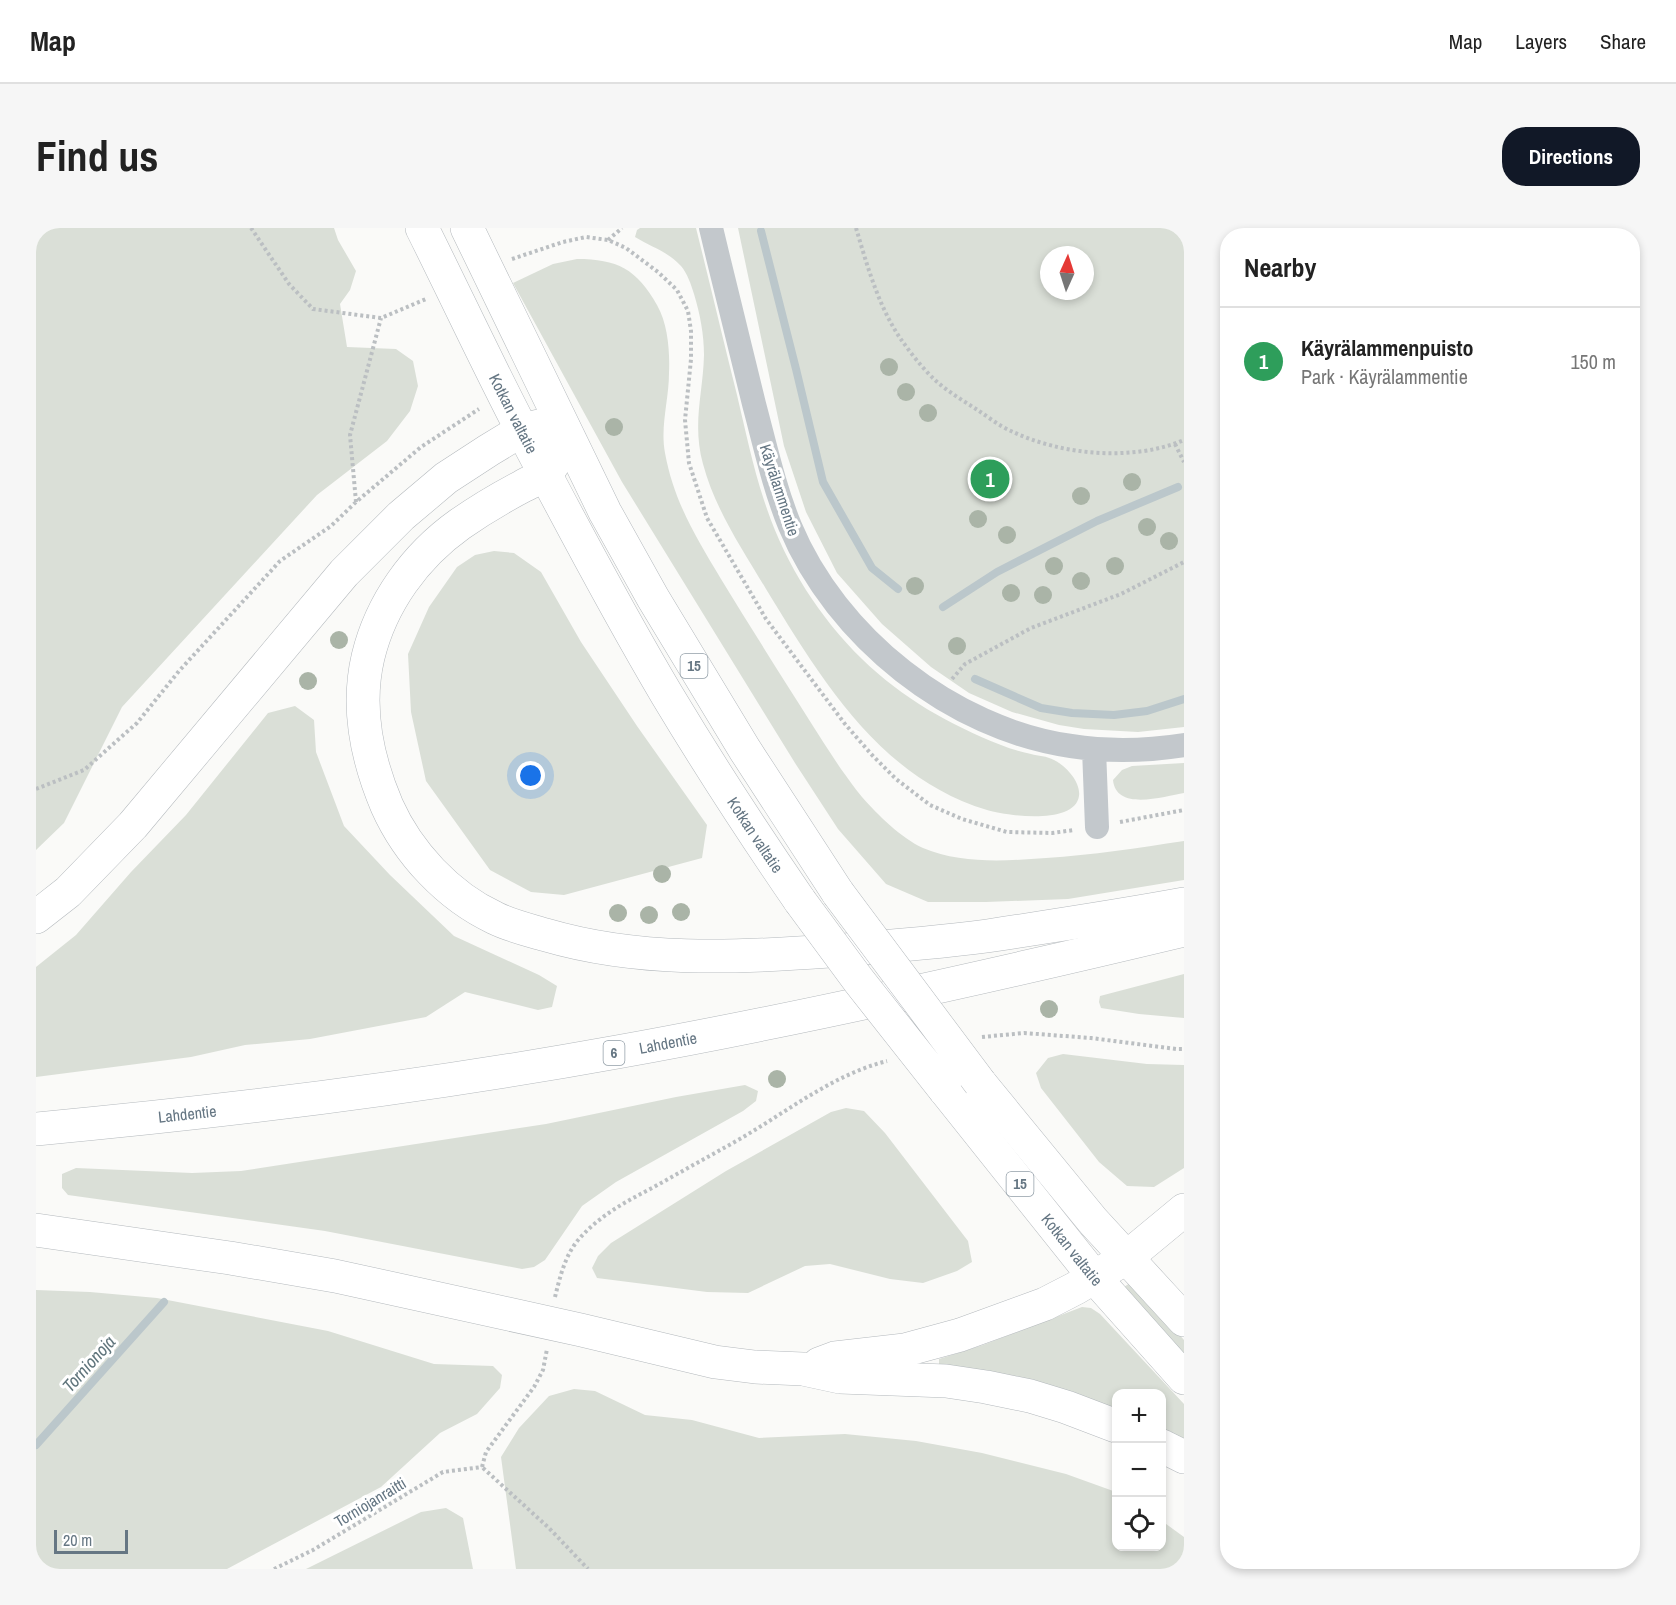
<!DOCTYPE html>
<html lang="en">
<head>
<meta charset="utf-8">
<style>
  :root { --surface:#fff; --page:#f6f6f6; --text:#222; --muted:#767676; --line:#e0e0e0; --accent:#111827 }
  body { margin:0; font-family:"Archivo Narrow",sans-serif; background:var(--page); color:var(--text) }
  .controls { position:absolute; right:18px; bottom:18px; display:grid; overflow:hidden; border-radius:12px; box-shadow:0 3px 9px #0003 }
  .controls button { width:54px; height:54px; display:grid; place-items:center; padding:0; border:0; border-bottom:2px solid var(--line); background:var(--surface); color:var(--text); font:30px sans-serif }
  .compass { position:absolute; left:1004px; top:18px; width:54px; height:54px; border-radius:50%; background:var(--surface); box-shadow:0 3px 9px #0003; rotate:3deg }
  .scale { position:absolute; left:18px; bottom:15px; width:74px; box-sizing:border-box; padding-left:6px; border:3px solid #657683; border-top:0; font-size:16px; line-height:21px; white-space:nowrap; color:#657683; -webkit-text-stroke:4px #fff; paint-order:stroke }
  .you { position:absolute; left:495px; top:548px; width:21px; height:21px; margin:-15px; border:4px solid #fff; border-radius:50%; background:#1a73e8; box-shadow:0 0 0 9px #1a73e833 }
  .badge { display:grid; place-items:center; width:39px; height:39px; border-radius:50%; background:var(--accent); color:#fff; font-size:20px; font-weight:700 }
  .pin { position:absolute; translate:-50% -50%; border:3px solid #fff; box-shadow:0 2px 6px #0006 }
  .list { margin:0; padding:0; list-style:none }
  h2 { display:flex; justify-content:space-between; align-items:center; height:78px; margin:0; padding:0 24px; font-size:26px }
  h2 small { font-size:20px; font-weight:400; color:var(--muted) }
  .list li { display:grid; grid-template-columns:39px 1fr auto; gap:18px; align-items:center; box-sizing:border-box; height:108px; padding:0 24px; border-top:2px solid var(--line) }
  .list b { display:block; font-size:22px; white-space:nowrap }
  .list p { margin:0; font-size:20px; white-space:nowrap; color:var(--muted) }
  .list em { font-size:20px; font-style:normal; color:var(--muted) }
  .icon { flex:none; width:33px; height:33px; fill:none; stroke:currentColor; stroke-width:2; stroke-linecap:round; stroke-linejoin:round }
  .map { position:relative; flex:none; width:1148px; height:1341px; overflow:hidden; border-radius:24px }
  header { display:flex; align-items:center; gap:36px; box-sizing:border-box; height:84px; padding:0 30px; background:var(--surface); border-bottom:2px solid var(--line) }
  header strong { font-size:28px }
  nav { display:flex; gap:33px; margin-inline-start:auto; font-size:21px }
  .intro { display:flex; align-items:center; justify-content:space-between; box-sizing:border-box; height:144px; padding:0 36px }
  h1 { margin:0; font-size:42px }
  .button { padding:15px 27px; border-radius:24px; background:var(--accent); color:#fff; font-size:21px; font-weight:700 }
  main { display:flex; gap:36px; padding:0 36px }
  aside { flex:1; background:var(--surface); border-radius:24px; box-shadow:0 3px 9px #0003 }
  .map>svg:first-child { display:block }
</style>
</head>
<body>
<header>
<strong>Map</strong>
<nav><a>Map</a><a>Layers</a><a>Share</a></nav>
</header>
<div class="intro"><h1>Find us</h1><a class="button">Directions</a></div>
<main>
<div class="map">
<svg width="1148" height="1341" viewBox="0 0 1148 1341">
  <rect width="100%" height="100%" fill="#fafaf8"/>
  <path fill="#dadfd7" fill-rule="evenodd" d="M0,0H298L302,12L320,43L314,62L304,76L311,119L360,121L377,133L382,158L374,183L351,213L281,267L86,479L28,595L0,622Z
    M604,0H660C674,56 687,111 701,167C710,205 718,244 731,281C750,337 784,390 826,431C866,470 914,497 965,517C975,521 985,524 995,526C1002,528 1011,528 1018,532C1030,538 1045,554 1043,568C1039,597 971,588 951,582C844,550 785,451 730,361C706,321 679,281 667,236C656,196 667,166 668,127C668,106 664,86 658,66C655,56 651,45 645,38C631,23 615,19 599,9L601,2Z
    M702,0H1148V499L1102,504L1048,501L1023,497L976,484L933,465L895,439L846,396L801,345L770,284L748,218ZM1013,27H1049V63H1013Z
    M541,31C581,31 601,41 621,77C632,96 634,124 633,145C633,172 624,198 629,225C638,274 660,309 685,351C707,387 729,422 751,457C769,485 786,513 805,541C812,550 818,560 826,569C842,587 865,610 887,620C925,636 969,633 1010,630C1056,627 1102,620 1148,613V652L1032,671L950,674H892L850,656L802,601L759,535L586,254L477,55L517,36Z
    M458,323L478,325L505,344L545,414L601,498L671,597L666,630L528,667L495,664L454,642L390,553L375,484L372,426L393,379L421,339L439,327Z
    M259,478L278,492L280,524L308,598L354,647L418,708L503,747L521,758L516,779L502,782L429,764L390,789L274,811L209,817L155,829L0,849V739L40,707L95,644L150,587L232,485Z
    M1148,535V565C1129,568 1080,584 1077,552L1086,542L1096,538Z
    M1148,746V790L1103,786L1065,780L1063,774L1064,768Z
    M1027,826L1111,836L1148,837V940L1118,959L1091,958L1063,934L1005,860L1000,845L1012,830Z
    M709,857L722,863L720,873L707,883L580,954L546,978L509,1032L498,1039L486,1041L289,1003L32,967L26,960V946L40,940L156,945L205,943L510,896L640,869Z
    M810,880L828,883L849,905L932,1013L936,1034L921,1043L887,1055L854,1051L794,1036L769,1038L712,1065L671,1064L561,1050L556,1040L562,1028L575,1015L690,943L795,884Z
    M1097,1053L1148,1112V1138L1082,1063Z
    M0,1062L54,1064L121,1070L292,1103L398,1136L457,1138L466,1147L464,1160L441,1186L404,1205L345,1259L191,1341H0Z
    M1046,1079L1055,1080L1064,1086L1148,1176V1214L1126,1203V1166H1080V1183L903,1140V1131L947,1117Z
    M538,1161L559,1163L609,1187L656,1192L723,1210L809,1206L880,1213L946,1225L1030,1246L1080,1264V1318H1126V1293L1148,1309V1341H480L465,1229L483,1200L513,1168Z
    M410,1280L427,1290L437,1341H270L385,1284Z"/>
  <g fill="none" stroke-linecap="round" stroke-linejoin="round">
    <path stroke="#bbc7cb" stroke-width="8" d="M725,3L760,141L787,254L836,340L862,361
      M907,379L961,344L1061,293L1142,259
      M939,451L1005,480L1036,485L1078,487L1111,483L1148,471
      M0,1217L128,1074"/>
    <g stroke="#b4b9bd" stroke-width="34">
      <g id="highway">
        <path id="s1" d="M386,0C420,68 452,137 487,204C533,292 580,381 631,467C673,537 718,606 764,673"/>
        <path d="M431,0L569,284L617,370L709,522L802,665"/>
        <path d="M529,203C525,219 522,233 510,245C504,250 494,254 487,258C466,269 444,282 424,296C379,328 345,375 332,429C320,480 331,531 351,578C372,625 412,668 459,690C475,698 493,702 510,707C602,734 698,730 793,723C846,719 899,715 951,708C1017,698 1083,688 1148,676"/>
        <path d="M0,689L32,664L97,597L308,345L365,288L410,250L453,222L486,202L507,197"/>
        <path d="M944,855L1057,993L1148,1092"/>
        <path id="s2" d="M909,862L1059,1050L1148,1150"/>
        <path id="s3" d="M0,901C195,883 388,859 581,824C771,790 960,747 1148,702"/>
        <path d="M0,1002L194,1030L299,1048L545,1102L679,1134L719,1139L767,1141L804,1149L910,1153L950,1159L994,1168L1030,1179L1080,1198"/>
        <path d="M783,1136L799,1130L869,1122L924,1107L1009,1076L1040,1060L1090,1030L1148,982"/>
        <path d="M1126,1218L1148,1229"/>
      </g>
    </g>
    <path stroke="#bbbfc2" stroke-width="4" stroke-dasharray="3 3" stroke-linecap="butt" d="M215,0L253,56L277,81L345,90L390,71
      M820,0C831,37 842,77 864,110C874,124 886,140 899,152C911,163 926,172 940,181C951,188 963,198 975,203C1025,227 1096,234 1148,212
      M572,12L586,0
      M476,31L527,14L550,9L572,12L590,20L622,44L641,62L652,83L655,103V131L649,192L653,235L671,290L730,391L809,496L836,527L860,551L894,577L926,591L971,604L1016,605L1038,602
      M1139,216L1148,234
      M320,274L314,207L345,90
      M916,451L929,436L995,400L1085,366L1148,334
      M0,561L48,542L101,495L143,443L244,333L295,298L320,274L385,219L443,181
      M1084,594L1148,582
      M946,809L988,805L1055,810L1140,821H1148
      M519,1069C524,1049 529,1027 543,1011C564,987 591,973 618,959C646,943 674,928 702,912C751,884 796,847 851,833
      M446,1239L450,1224L498,1159L507,1142L511,1121
      M447,1240L513,1300L552,1341
      M238,1341L277,1322L407,1244L446,1239"/>
    <path stroke="#c3c8cc" stroke-width="24" d="M675,0C689,59 704,118 718,176C729,217 738,259 754,298C800,409 916,501 1035,518C1073,524 1110,523 1148,517
      M1058,521L1061,599"/>
    <use href="#highway" stroke="#fff" stroke-width="33"/>
    <g stroke="#b4b9bd" stroke-width="34" stroke-linecap="butt">
      <path id="highway-bridge" d="M802,665L944,855
        M764,673L823,753L909,862"/>
    </g>
    <use href="#highway-bridge" stroke="#fff" stroke-width="33"/>
  </g>
  <g fill="#aab4a7">
    <circle cx="853" cy="139" r="9"/>
    <circle cx="870" cy="164" r="9"/>
    <circle cx="892" cy="185" r="9"/>
    <circle cx="578" cy="199" r="9"/>
    <circle cx="1096" cy="254" r="9"/>
    <circle cx="1045" cy="268" r="9"/>
    <circle cx="942" cy="291" r="9"/>
    <circle cx="1111" cy="299" r="9"/>
    <circle cx="971" cy="307" r="9"/>
    <circle cx="1133" cy="313" r="9"/>
    <circle cx="1018" cy="338" r="9"/>
    <circle cx="1079" cy="338" r="9"/>
    <circle cx="1045" cy="353" r="9"/>
    <circle cx="879" cy="358" r="9"/>
    <circle cx="975" cy="365" r="9"/>
    <circle cx="1007" cy="367" r="9"/>
    <circle cx="303" cy="412" r="9"/>
    <circle cx="921" cy="418" r="9"/>
    <circle cx="272" cy="453" r="9"/>
    <circle cx="626" cy="646" r="9"/>
    <circle cx="645" cy="684" r="9"/>
    <circle cx="582" cy="685" r="9"/>
    <circle cx="613" cy="687" r="9"/>
    <circle cx="1013" cy="781" r="9"/>
    <circle cx="741" cy="851" r="9"/>
  </g>
  <g text-anchor="middle" stroke-width="6" stroke-linejoin="round" paint-order="stroke">
    <g fill="#fff" stroke="#939fa8" stroke-width="1.5">
      <rect x="644.5" y="426" width="27" height="24" rx="4.5"/>
      <rect x="567.5" y="813" width="21" height="24" rx="4.5"/>
      <rect x="970.5" y="944" width="27" height="24" rx="4.5"/>
    </g>
    <g font-size="15" font-weight="bold" fill="#657683">
      <text x="658" y="443">15</text>
      <text x="578" y="830">6</text>
      <text x="984" y="961">15</text>
    </g>
    <g font-size="16" fill="#657683" stroke="#fff">
      <text dy="6" stroke="none"><textPath href="#s1" startOffset="207">Kotkan valtatie</textPath></text>
      <text transform="translate(744 262) rotate(72)" y="6">Käyrälammentie</text>
      <text dy="6" stroke="none"><textPath href="#s1" startOffset="693">Kotkan valtatie</textPath></text>
      <text dy="6" stroke="none"><textPath href="#s3" startOffset="638">Lahdentie</textPath></text>
      <text dy="6" stroke="none"><textPath href="#s3" startOffset="152">Lahdentie</textPath></text>
      <text dy="6" stroke="none"><textPath href="#s2" startOffset="204">Kotkan valtatie</textPath></text>
      <text transform="translate(334 1274) rotate(-31)" y="6">Torniojanraitti</text>
    </g>
    <g font-size="18" font-style="italic" fill="#60757c" stroke="#fff">
      <text transform="translate(53 1136) rotate(-48)" y="6">Tornionoja</text>
    </g>
  </g>
</svg>
<div class="controls">
<button>+</button>
<button>−</button>
<button><svg class="icon" aria-label="locate" viewBox="0 0 24 24"><circle cx="12" cy="12" r="6"/><path d="M12 2v4M12 18v4M2 12h4M18 12h4"/></svg></button>
</div>
<svg class="compass" viewBox="-18 -18 36 36"><path d="M0-13l5 13h-10z" fill="#e53935"/><path d="M0 13l5-13h-10z" fill="#767676"/></svg>
<div class="scale">20 m</div>
<div class="you"></div>
<div class="pin badge" style="left:954px;top:251px;background:#2e9e5b">1</div>
</div>
<aside>
<h2>Nearby<small></small></h2>
<ul class="list">
<li><span class="badge" style="background:#2e9e5b">1</span><div><b>Käyrälammenpuisto</b><p>Park · Käyrälammentie</p></div><em>150 m</em></li>
</ul>
</aside>
</main>
</body>
</html>
